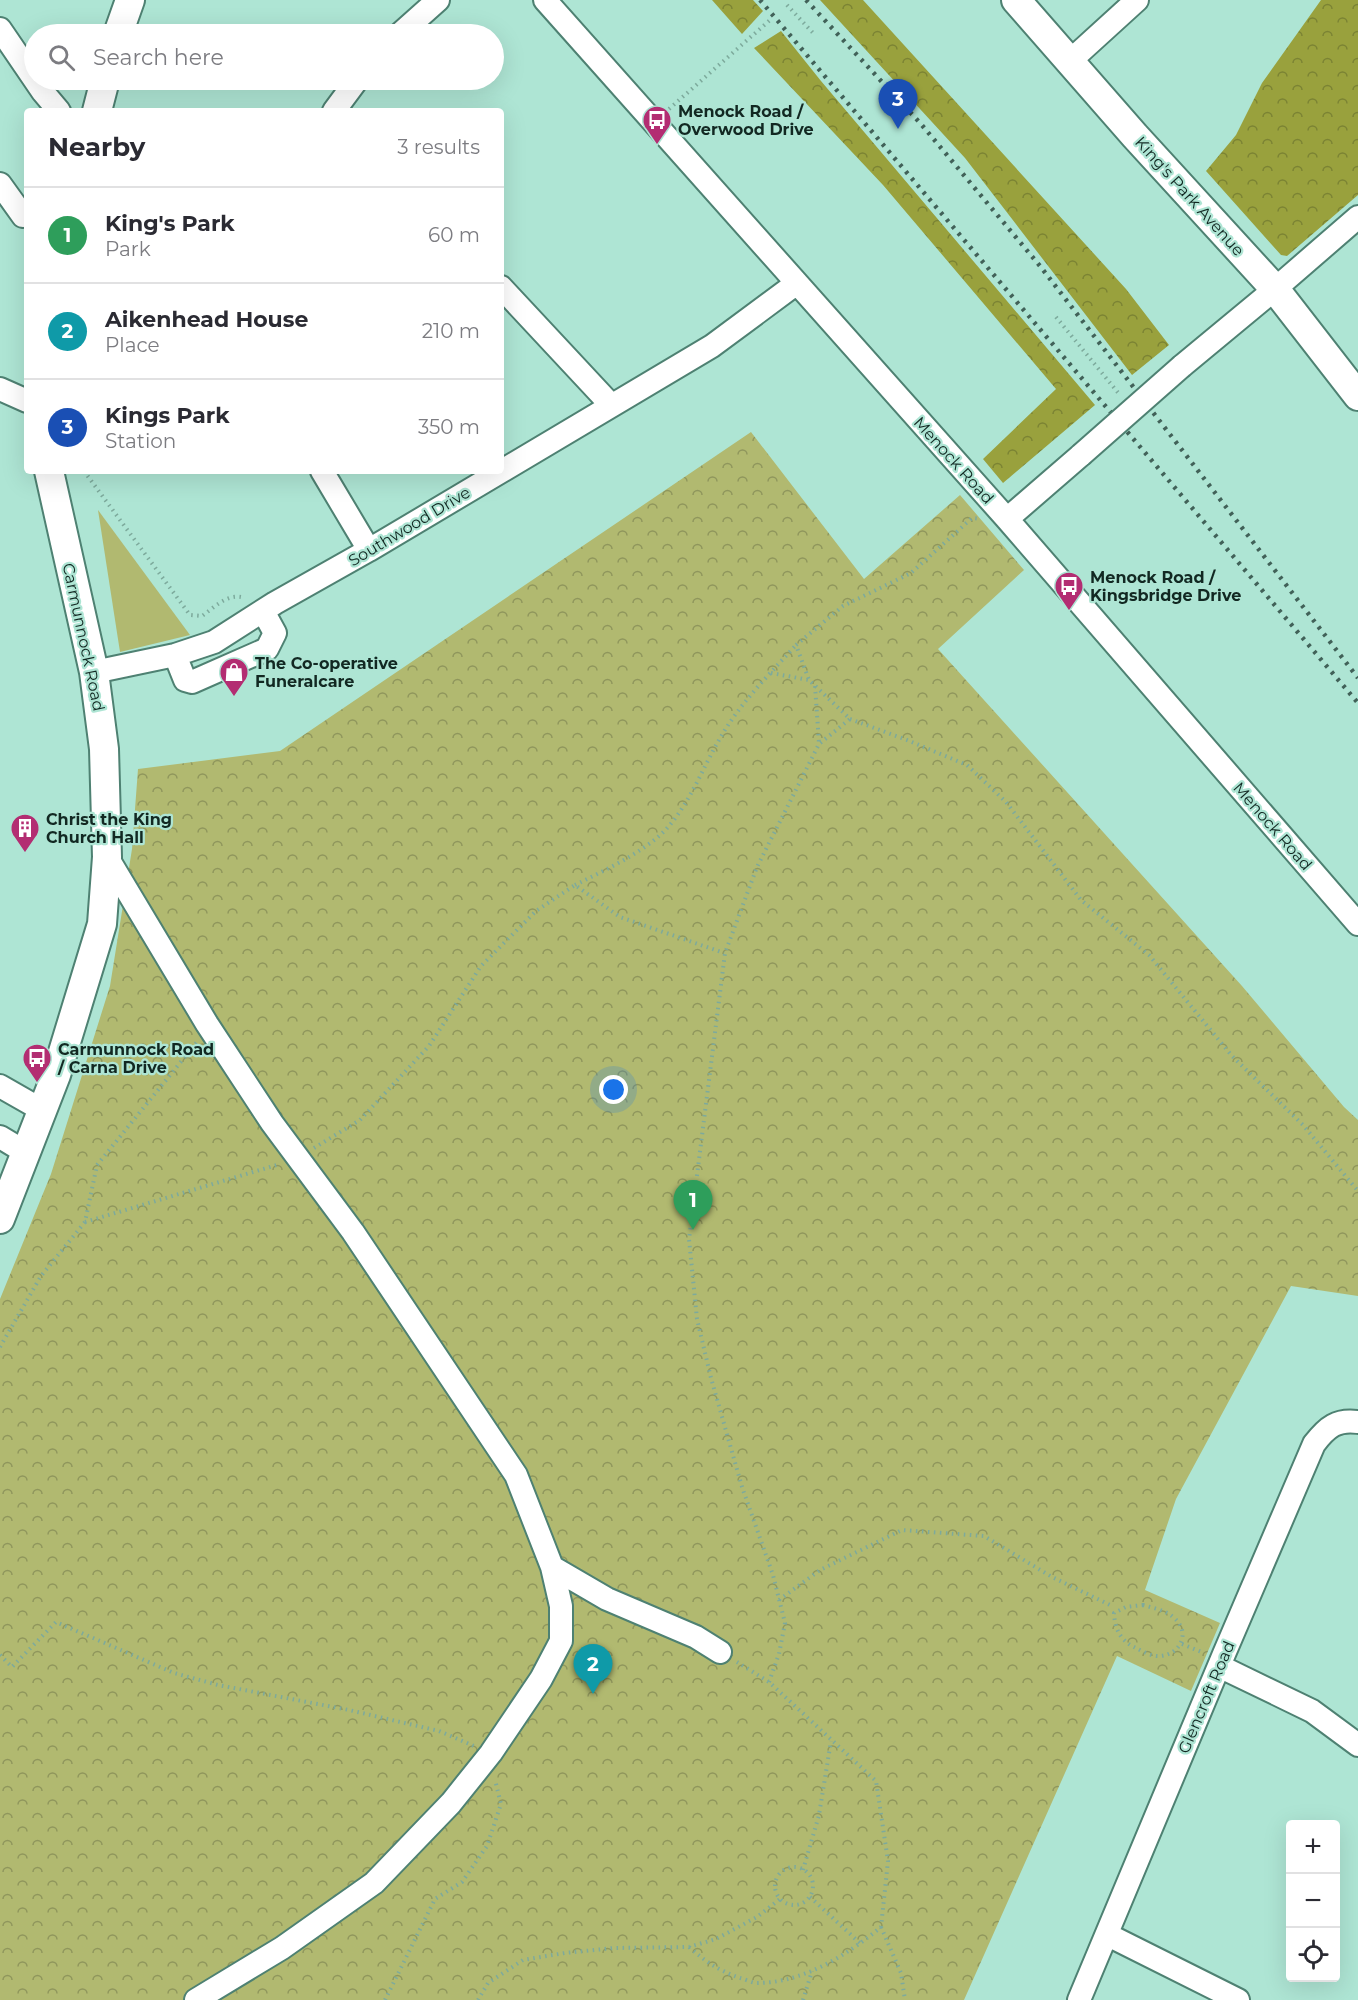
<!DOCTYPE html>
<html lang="en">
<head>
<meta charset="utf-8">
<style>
  :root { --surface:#fff; --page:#f7f7f7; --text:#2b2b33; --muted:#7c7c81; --line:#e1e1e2; --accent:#b32d72 }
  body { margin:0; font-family:Montserrat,sans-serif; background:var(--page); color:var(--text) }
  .controls { position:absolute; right:18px; bottom:18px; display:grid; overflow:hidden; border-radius:6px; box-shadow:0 6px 24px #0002 }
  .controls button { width:54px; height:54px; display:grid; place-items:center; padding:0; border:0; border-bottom:2px solid var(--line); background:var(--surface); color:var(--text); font:30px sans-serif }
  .you { position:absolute; left:614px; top:1090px; width:21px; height:21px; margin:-15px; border:4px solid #fff; border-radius:50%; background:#1a73e8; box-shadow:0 0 0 9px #1a73e833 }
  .badge { display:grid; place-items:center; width:39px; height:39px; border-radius:50%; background:var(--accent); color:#fff; font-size:20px; font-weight:700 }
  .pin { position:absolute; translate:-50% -50px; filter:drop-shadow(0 2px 3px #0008) }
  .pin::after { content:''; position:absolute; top:32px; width:21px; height:18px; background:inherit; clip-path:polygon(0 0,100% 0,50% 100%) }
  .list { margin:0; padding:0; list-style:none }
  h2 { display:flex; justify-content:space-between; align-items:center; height:78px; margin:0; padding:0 24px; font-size:26px }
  h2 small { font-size:20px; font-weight:400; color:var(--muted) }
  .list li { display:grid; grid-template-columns:39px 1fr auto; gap:18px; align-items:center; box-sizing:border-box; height:96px; padding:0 24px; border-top:2px solid var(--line) }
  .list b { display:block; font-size:22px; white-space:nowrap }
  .list p { margin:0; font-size:20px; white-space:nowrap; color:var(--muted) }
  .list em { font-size:20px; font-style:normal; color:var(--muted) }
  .icon { flex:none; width:33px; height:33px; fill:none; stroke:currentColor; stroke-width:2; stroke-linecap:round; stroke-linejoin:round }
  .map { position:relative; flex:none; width:1358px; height:2000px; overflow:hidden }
  .search { position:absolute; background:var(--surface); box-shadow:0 6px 24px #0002; left:24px; top:24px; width:480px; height:66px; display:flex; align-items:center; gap:15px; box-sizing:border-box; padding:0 21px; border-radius:33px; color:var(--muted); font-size:22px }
  .panel { position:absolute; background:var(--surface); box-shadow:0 6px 24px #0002; left:24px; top:108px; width:480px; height:366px; border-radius:6px }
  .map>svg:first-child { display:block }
</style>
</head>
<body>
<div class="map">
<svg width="1358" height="2000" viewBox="0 0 1358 2000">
  <defs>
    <pattern id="forest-crowns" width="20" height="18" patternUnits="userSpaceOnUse" patternTransform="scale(1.5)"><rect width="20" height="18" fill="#99a13d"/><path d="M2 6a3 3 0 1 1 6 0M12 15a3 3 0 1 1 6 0" fill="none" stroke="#7b8333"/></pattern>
    <pattern id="park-crowns" width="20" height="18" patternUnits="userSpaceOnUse" patternTransform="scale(1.5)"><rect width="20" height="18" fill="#b1b970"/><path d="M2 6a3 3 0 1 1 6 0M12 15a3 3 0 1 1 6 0" fill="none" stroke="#8f965c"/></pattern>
  </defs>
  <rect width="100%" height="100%" fill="#aee5d4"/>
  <path fill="#b1b970" d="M98,510L190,635L120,652Z"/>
  <path fill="url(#forest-crowns)" d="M712,0H753L763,11L742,34Z
    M820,0H863L1126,289L1169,345L1132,375L965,158Z
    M1321,0H1358V195L1287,256L1281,255L1206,171L1236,135L1262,83Z
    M781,31L821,81L1095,405L1003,483L983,459L1056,389L883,185L754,48Z"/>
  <path fill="url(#park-crowns)" d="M751,432L864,579L960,495L1024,570L938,649L1242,986L1344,1107L1358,1120V1296L1291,1286L1176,1499L1145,1590L1220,1623L1191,1691L1117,1656L964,2000H0V1299L51,1174L110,986L132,849L138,769L280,751Z"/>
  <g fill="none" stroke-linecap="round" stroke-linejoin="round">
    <g stroke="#4e8172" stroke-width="26">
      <path id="minor" d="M545,0L1007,519L1358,924
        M0,29L43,92L59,111
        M400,34L438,0
        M1070,61L1137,0
        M334,111L357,80
        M0,184L23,216
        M501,287L611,405
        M1182,366L1275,289L1358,217
        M0,389L27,401
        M322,471L369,550
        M1007,519L1081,455
        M175,655L185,680L192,682L267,649L275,633L263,611
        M94,672L175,655L214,642L275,603L369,550L712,346L797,283
        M107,857L207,1024L272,1123L353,1232L516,1475L552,1567L561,1606V1641L541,1679L491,1753L451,1803L374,1883L282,1948L196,2000
        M0,1086L42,1110
        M0,1137L25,1152
        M552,1567L607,1599L696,1637L720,1652
        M1219,1666L1312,1711L1358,1745
        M1108,1935L1238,2000
        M1079,2000L1224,1654L1314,1444C1327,1427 1337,1419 1358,1422"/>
    </g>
    <g stroke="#4e8172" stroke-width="32">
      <path id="major" d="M1016,0L1135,136L1275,289L1358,396
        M118,34L130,0
        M97,111L105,80
        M0,1219L56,1075L102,924L107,857L104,749L94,672L49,471"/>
    </g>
    <path stroke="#7daa9c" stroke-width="4" stroke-dasharray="1.5 4.5" stroke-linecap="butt" d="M787,5L814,34
      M669,109L770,20
      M1056,317L1120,395
      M84,471L190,615L202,616C215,607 228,592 245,598
      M771,673L809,680
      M815,686L819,743
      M850,719L907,740L967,765L1006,802L1081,900L1149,955L1232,1056L1303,1125L1358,1191
      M575,885C603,871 634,857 658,837C686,813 701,771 719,740C739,704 769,675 796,645
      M314,1148L360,1120L429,1046L481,966L536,911L575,885L620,917L724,953
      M85,1222L280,1164
      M0,1347L41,1276L85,1222L97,1165L197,1042
      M779,1600L820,1570L902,1530L984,1536L1052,1577L1110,1605
      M1143,1605C1153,1608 1165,1610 1173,1617C1191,1631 1182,1654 1160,1656C1152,1657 1142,1651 1134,1647C1120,1640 1115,1629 1114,1613L1126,1607Z
      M1182,1644L1204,1653
      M0,1655L12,1667L56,1622L174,1673L218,1685L349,1710L439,1731L474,1746
      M769,1682L779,1654L785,1623L773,1575L742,1487L711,1378L697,1319L689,1239L725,953L757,867L819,744L850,719L809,680L796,645L843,606L911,573L972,518L981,519
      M775 1886a19 19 0 1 1 38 0a19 19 0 1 1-38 0Z
      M803,1870L819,1815L831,1741
      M810,1897L861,1944
      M881,1927L901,1973L905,2000
      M689,1947C706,1962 718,1970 740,1978C745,1979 752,1983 757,1983C803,1983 847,1955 881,1927L888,1861L876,1781L769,1682L737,1662
      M385,2000L435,1899L462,1882L487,1846L501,1804L495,1780
      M478,2000L488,1983L523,1960L565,1953L614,1948L689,1947L716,1939L757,1917L780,1899
      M803,2000L812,1971"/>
    <use href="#minor" stroke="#fff" stroke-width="22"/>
    <use href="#major" stroke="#fff" stroke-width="28"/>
    <path stroke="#416158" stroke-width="4.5" stroke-dasharray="3 6" stroke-linecap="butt" d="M760,0L1358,703
      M806,0L921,124L1040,266L1358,678"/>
    <g stroke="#4e8172" stroke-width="26" stroke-linecap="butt">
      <path id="minor-bridge" d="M1081,455L1182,366"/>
    </g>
    <use href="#minor-bridge" stroke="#fff" stroke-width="22"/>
  </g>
  <defs>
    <g id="bus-pin" transform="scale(1.5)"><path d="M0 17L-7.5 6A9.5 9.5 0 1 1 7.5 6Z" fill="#b32d72" stroke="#aee5d4"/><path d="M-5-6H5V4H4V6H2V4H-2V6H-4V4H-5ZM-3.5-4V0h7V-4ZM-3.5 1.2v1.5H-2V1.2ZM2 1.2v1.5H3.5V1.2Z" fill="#fff"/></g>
    <g id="shop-pin" transform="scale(1.5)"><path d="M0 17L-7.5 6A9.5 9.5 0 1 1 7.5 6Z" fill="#b32d72" stroke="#aee5d4"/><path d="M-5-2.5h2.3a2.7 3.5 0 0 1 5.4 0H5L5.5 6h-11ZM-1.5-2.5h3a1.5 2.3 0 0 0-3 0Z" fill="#fff"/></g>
    <g id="building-pin" transform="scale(1.5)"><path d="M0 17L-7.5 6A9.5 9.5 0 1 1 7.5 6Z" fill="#b32d72" stroke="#aee5d4"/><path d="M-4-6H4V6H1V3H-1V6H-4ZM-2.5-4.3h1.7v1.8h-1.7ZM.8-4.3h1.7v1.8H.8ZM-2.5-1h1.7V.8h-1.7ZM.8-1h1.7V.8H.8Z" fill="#fff"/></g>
  </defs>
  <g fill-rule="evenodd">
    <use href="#bus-pin" x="657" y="120"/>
    <use href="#bus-pin" x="1069" y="586"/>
    <use href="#shop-pin" x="234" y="672"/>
    <use href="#building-pin" x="25" y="828"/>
    <use href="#bus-pin" x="37" y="1058"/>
  </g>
  <g text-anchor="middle" stroke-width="4.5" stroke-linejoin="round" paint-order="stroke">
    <g font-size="16" font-weight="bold" fill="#122822" stroke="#aee5d4" text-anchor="start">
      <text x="678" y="117">Menock Road /<tspan x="678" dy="18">Overwood Drive</tspan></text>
      <text x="1090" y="583">Menock Road /<tspan x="1090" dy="18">Kingsbridge Drive</tspan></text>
      <text x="255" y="669">The Co-operative<tspan x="255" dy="18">Funeralcare</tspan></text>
      <text x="46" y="825">Christ the King<tspan x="46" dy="18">Church Hall</tspan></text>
      <text x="58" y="1055">Carmunnock Road<tspan x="58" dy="18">/ Carna Drive</tspan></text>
    </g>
    <g font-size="16" fill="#122822" stroke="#aee5d4">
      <text transform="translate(1190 196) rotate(48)" y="6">King's Park Avenue</text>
      <text transform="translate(954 460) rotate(48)" y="6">Menock Road</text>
      <text transform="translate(409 526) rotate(-31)" y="6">Southwood Drive</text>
      <text transform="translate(84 637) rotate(78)" y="6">Carmunnock Road</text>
      <text transform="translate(1273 826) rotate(49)" y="6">Menock Road</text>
      <text transform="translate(1206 1697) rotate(-67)" y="6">Glencroft Road</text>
    </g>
  </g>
</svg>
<div class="controls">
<button>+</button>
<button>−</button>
<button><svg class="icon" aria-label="locate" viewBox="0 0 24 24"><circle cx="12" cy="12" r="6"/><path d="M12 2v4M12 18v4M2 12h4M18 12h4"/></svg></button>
</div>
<div class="you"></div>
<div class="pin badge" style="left:693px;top:1230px;background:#2e9e5b">1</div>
<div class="pin badge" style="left:593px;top:1694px;background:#0f9aa8">2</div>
<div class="pin badge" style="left:898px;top:129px;background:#1a4fb4">3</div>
<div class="search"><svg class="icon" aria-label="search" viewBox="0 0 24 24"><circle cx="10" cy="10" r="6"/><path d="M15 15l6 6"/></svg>Search here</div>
<section class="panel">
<h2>Nearby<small>3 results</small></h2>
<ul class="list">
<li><span class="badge" style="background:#2e9e5b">1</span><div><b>King's Park</b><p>Park</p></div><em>60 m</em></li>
<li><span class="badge" style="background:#0f9aa8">2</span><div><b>Aikenhead House</b><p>Place</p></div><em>210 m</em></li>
<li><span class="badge" style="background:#1a4fb4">3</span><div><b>Kings Park</b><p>Station</p></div><em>350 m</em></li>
</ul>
</section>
</div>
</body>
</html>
